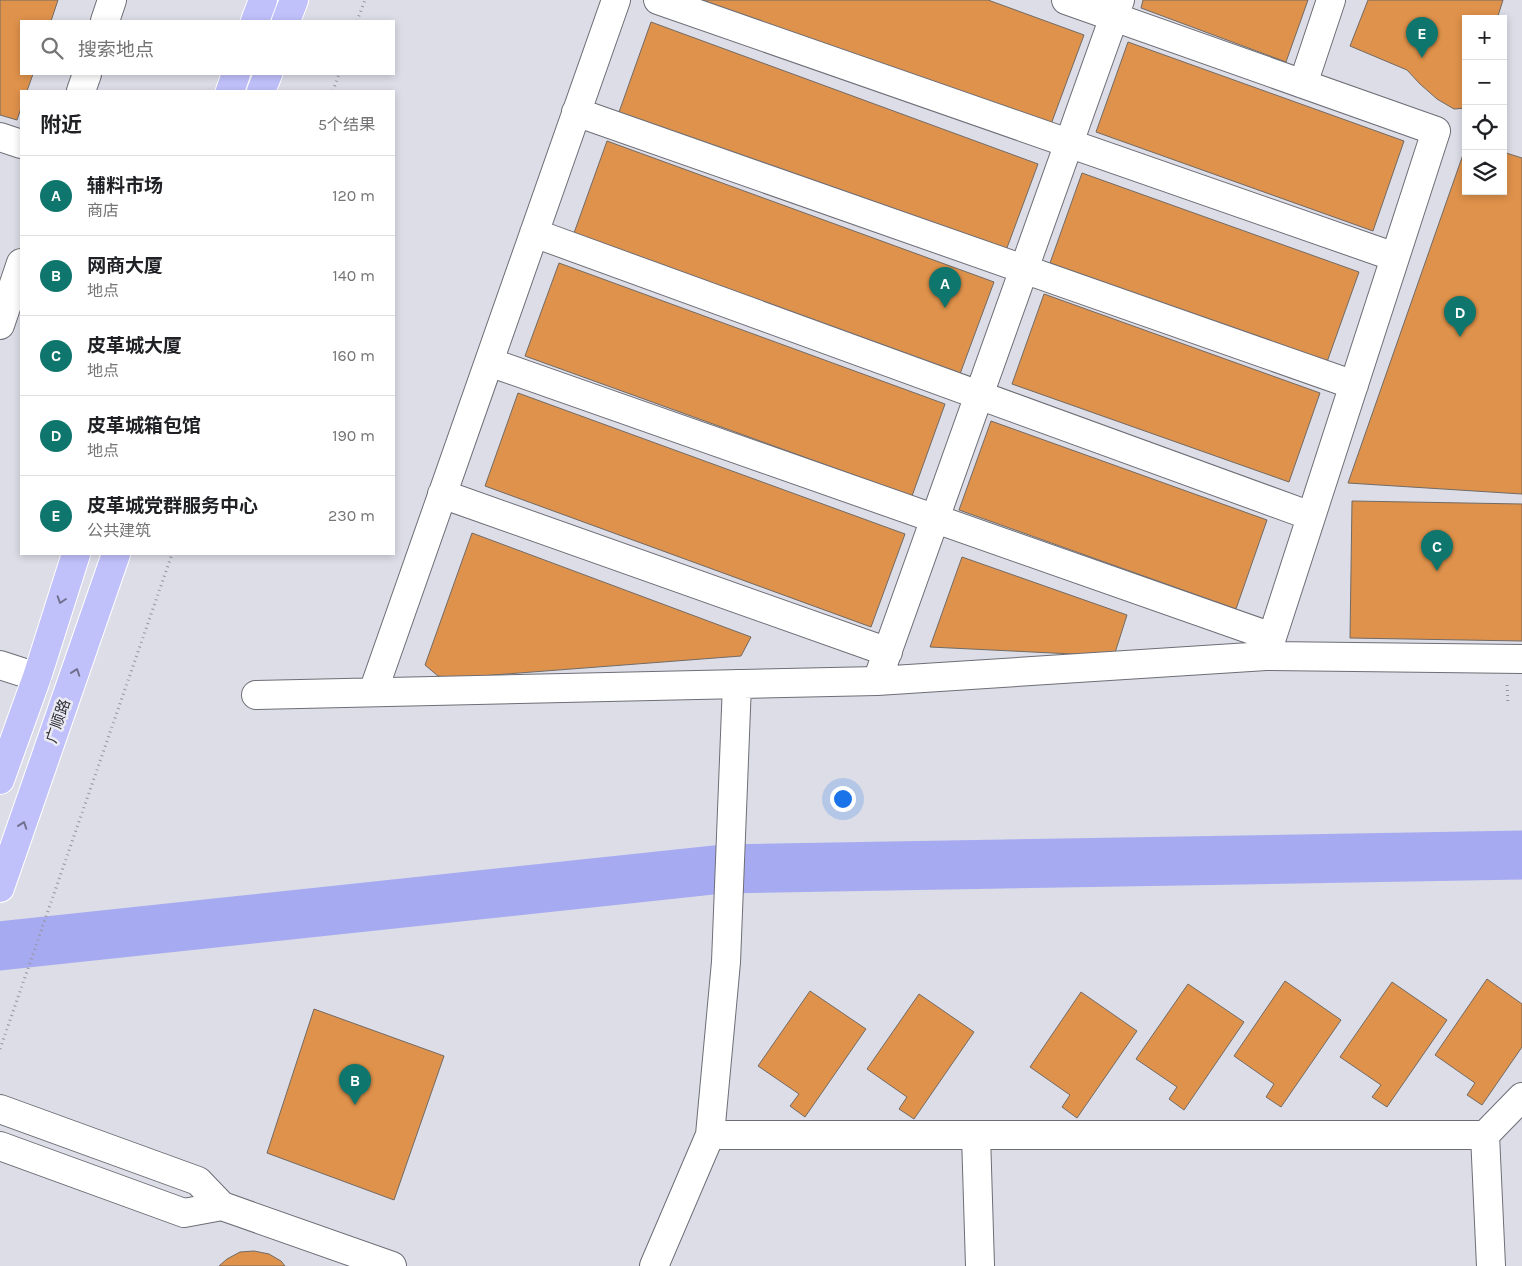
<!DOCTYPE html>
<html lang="zh">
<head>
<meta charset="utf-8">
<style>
  :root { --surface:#fff; --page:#f6f6f6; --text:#202124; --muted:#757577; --line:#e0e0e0; --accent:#0f766e }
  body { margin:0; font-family:Karla,"Noto Sans SC",sans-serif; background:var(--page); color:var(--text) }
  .controls { position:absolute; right:15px; top:15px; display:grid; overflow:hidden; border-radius:0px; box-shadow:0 2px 8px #0003 }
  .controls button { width:45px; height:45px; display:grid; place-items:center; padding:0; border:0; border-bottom:1px solid var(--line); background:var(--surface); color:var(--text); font:25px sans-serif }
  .you { position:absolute; left:842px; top:798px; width:18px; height:18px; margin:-12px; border:4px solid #fff; border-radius:50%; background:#1a73e8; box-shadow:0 0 0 8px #1a73e833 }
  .badge { display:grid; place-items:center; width:32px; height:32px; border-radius:50%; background:var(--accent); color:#fff; font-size:16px; font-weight:700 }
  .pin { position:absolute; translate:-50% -41px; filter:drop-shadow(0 1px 2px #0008) }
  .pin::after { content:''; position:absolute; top:26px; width:18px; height:15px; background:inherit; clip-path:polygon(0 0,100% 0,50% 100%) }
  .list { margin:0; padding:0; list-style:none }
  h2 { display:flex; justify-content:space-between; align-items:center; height:65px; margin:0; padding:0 20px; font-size:21px }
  h2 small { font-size:16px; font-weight:400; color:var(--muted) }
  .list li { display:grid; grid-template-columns:32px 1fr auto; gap:15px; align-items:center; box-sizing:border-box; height:80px; padding:0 20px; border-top:1px solid var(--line) }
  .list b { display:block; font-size:19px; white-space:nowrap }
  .list p { margin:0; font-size:16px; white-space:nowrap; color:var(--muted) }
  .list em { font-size:16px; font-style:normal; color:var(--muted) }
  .icon { flex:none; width:28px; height:28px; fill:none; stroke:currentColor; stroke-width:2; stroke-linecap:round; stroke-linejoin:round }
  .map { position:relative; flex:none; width:1522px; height:1266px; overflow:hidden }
  .search { position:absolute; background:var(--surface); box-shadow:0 2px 8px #0003; left:20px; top:20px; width:375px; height:55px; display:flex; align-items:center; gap:12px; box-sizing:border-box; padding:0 18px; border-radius:0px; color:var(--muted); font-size:19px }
  .panel { position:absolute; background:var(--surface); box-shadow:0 2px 8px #0003; left:20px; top:90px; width:375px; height:465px; border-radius:0px }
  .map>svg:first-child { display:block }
</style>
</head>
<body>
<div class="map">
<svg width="1522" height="1266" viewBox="0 0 1522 1266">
  <rect width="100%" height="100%" fill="#dcdde7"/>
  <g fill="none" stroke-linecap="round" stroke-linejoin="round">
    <path stroke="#a6aaf1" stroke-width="49" d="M0,946L723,869L1522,855"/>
  </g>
  <path fill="#df924b" stroke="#726a64" d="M0,0H58L51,21H21V74H33L27,91H21V108L17,120L0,115Z
    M702,0H988L1084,35L1050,127Z
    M1143,0H1308L1286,62L1141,8Z
    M1368,0H1503L1497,19H1466V108L1454,109L1437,99L1420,84L1407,70L1350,46Z
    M651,22L1038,164L1004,256L618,115Z
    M1503,40L1506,93L1503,95Z
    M1128,42L1404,141L1373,231L1096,132Z
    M607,141L994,282L960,374L574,233Z
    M1466,146V191H1503V152L1522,158V494L1348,483Z
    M1082,173L1359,272L1327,362L1050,263Z
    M559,263L945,404L912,496L525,356Z
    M1044,294L1320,393L1289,482L1012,384Z
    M518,393L905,534L871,627L485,486Z
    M991,421L1267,520L1236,609L959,510Z
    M1352,501L1522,504V641L1350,638Z
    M472,533L751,637L741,656L454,678L438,676L425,665Z
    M962,557L1127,615L1114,656L930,647Z
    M1487,979L1522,1004V1047L1482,1105L1467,1095L1475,1083L1435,1055Z
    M1285,981L1341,1020L1281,1107L1266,1097L1274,1084L1234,1056Z
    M1392,982L1447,1020L1387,1107L1372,1097L1381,1085L1340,1057Z
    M1188,984L1244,1022L1184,1110L1169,1099L1177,1087L1136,1059Z
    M810,991L866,1029L805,1117L790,1106L799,1094L758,1066Z
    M1081,992L1137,1031L1077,1118L1062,1107L1070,1095L1030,1067Z
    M919,994L974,1032L914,1119L899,1109L907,1097L867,1069Z
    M314,1009L444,1056L394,1200L267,1153Z
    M254,1251L269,1254L281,1261L285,1266H219L227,1259L240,1252Z"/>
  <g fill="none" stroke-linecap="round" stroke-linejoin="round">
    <g stroke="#6d6e76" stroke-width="30">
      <path id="minor" d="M658,0L1395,257
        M1066,0L1436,131L1266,656
        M105,21L112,0
        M1303,84L1331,0
        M81,91L87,74
        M576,112L1354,385
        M0,137L21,144
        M534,233L1311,516
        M0,325L21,263
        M489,362L1272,637
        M442,494L888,652
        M0,665L37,677
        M877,681L1120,0
        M373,692L616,0
        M256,695L877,681L1266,656L1522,659
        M0,1109L198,1181L222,1206L392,1266
        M710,1135H1485L1522,1097
        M976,1135L980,1266
        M1485,1135L1491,1266
        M0,1146L184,1213L222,1206
        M654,1266L710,1135L726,962L737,684"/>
    </g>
    <g stroke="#fff" stroke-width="30">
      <path id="major" d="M255,21L263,0
        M286,21L294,0
        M230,91L236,74
        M261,91L268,74
        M0,780L37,677L76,554
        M0,888L116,554"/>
    </g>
    <path stroke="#95969d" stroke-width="3" stroke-dasharray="1 4" stroke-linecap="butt" d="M357,21L365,0
      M333,91L339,74
      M1507,685L1508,703
      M0,1049L172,554"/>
    <use href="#minor" stroke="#fff" stroke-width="28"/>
    <use href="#major" stroke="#c0c1fb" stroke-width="28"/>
  </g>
  <defs><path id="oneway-chevron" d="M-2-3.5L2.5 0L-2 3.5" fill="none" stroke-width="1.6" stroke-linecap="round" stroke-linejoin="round" transform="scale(1.25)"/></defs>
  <g stroke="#71718e">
    <use href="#oneway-chevron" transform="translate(61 600) rotate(108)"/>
    <use href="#oneway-chevron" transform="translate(76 672) rotate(-71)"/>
    <use href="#oneway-chevron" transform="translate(23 825) rotate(-71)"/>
  </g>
  <g text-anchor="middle" stroke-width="5" stroke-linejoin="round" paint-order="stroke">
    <g font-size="15" fill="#303034" stroke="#e9eaf4">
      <text transform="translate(58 721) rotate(-71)" y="5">广顺路</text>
    </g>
  </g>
</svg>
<div class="controls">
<button>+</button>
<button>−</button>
<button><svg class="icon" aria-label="locate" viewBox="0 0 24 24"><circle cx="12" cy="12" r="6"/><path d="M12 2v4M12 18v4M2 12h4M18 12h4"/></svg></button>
<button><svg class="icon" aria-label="layers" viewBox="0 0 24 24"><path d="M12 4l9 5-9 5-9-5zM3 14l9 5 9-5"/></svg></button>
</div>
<div class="you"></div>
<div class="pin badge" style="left:945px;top:308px">A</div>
<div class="pin badge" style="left:355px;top:1105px">B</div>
<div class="pin badge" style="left:1437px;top:571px">C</div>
<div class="pin badge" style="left:1460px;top:337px">D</div>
<div class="pin badge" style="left:1422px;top:58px">E</div>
<div class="search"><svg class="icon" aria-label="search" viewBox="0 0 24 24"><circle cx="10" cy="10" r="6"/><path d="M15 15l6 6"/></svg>搜索地点</div>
<section class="panel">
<h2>附近<small>5个结果</small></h2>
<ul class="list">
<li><span class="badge">A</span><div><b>辅料市场</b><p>商店</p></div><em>120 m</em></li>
<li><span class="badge">B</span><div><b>网商大厦</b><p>地点</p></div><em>140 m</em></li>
<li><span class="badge">C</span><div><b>皮革城大厦</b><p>地点</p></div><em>160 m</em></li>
<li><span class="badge">D</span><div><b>皮革城箱包馆</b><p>地点</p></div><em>190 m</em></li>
<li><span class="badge">E</span><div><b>皮革城党群服务中心</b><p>公共建筑</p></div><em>230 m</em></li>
</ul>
</section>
</div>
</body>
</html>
